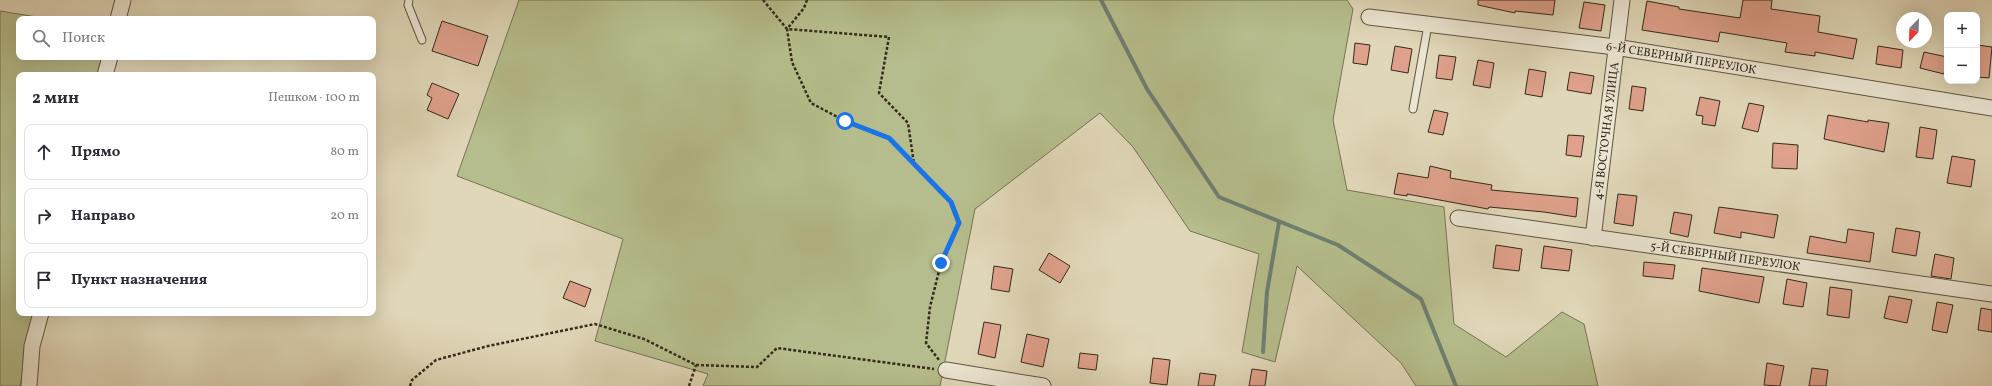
<!DOCTYPE html>
<html lang="ru">
<head>
<meta charset="utf-8">
<style>
  :root { --surface:#fff; --page:#f2f2f3; --text:#2b2b33; --muted:#7c7c81; --line:#e1e1e2 }
  body { margin:0; font-family:Vollkorn,serif; background:var(--page); color:var(--text) }
  .controls { position:absolute; right:12px; top:12px; display:grid; overflow:hidden; border-radius:8px; box-shadow:0 4px 16px #0002 }
  .controls button { width:36px; height:36px; display:grid; place-items:center; padding:0; border:0; border-bottom:1px solid var(--line); background:var(--surface); color:var(--text); font:20px sans-serif }
  .compass { position:absolute; left:1896px; top:12px; width:36px; height:36px; border-radius:50%; background:var(--surface); box-shadow:0 4px 16px #0002; rotate:203deg }
  .stop { position:absolute; width:12px; height:12px; margin:-9px; border:3px solid #1a73e8; border-radius:50%; background:#fff }
  .stop.end { background:#1a73e8; border-color:#fff; box-shadow:0 1px 4px #0008 }
  .list { margin:0; padding:0; list-style:none }
  h2 { display:flex; justify-content:space-between; align-items:center; height:52px; margin:0; padding:0 16px; font-size:17px }
  h2 small { font-size:13px; font-weight:400; color:var(--muted) }
  .list li { display:grid; grid-template-columns:26px 1fr auto; gap:12px; align-items:center; box-sizing:border-box; height:56px; margin:0 8px 8px; padding:0 8px; border:1px solid var(--line); border-radius:8px }
  .list b { display:block; font-size:15px; white-space:nowrap }
  .list em { font-size:13px; font-style:normal; color:var(--muted) }
  .icon { flex:none; width:22px; height:22px; fill:none; stroke:currentColor; stroke-width:2; stroke-linecap:round; stroke-linejoin:round }
  .map { position:relative; flex:none; width:1992px; height:386px; overflow:hidden }
  .search { position:absolute; background:var(--surface); box-shadow:0 4px 16px #0002; left:16px; top:16px; width:360px; height:44px; display:flex; align-items:center; gap:10px; box-sizing:border-box; padding:0 14px; border-radius:8px; color:var(--muted); font-size:15px }
  .panel { position:absolute; background:var(--surface); box-shadow:0 4px 16px #0002; left:16px; top:72px; width:360px; height:244px; border-radius:8px }
  .map>svg:first-child { display:block }
</style>
</head>
<body>
<div class="map">
<svg width="1992" height="386" viewBox="0 0 1992 386">
  <rect width="100%" height="100%" fill="#e0d7b8"/>
  <filter id="stains"><feTurbulence type="fractalNoise" baseFrequency=".005" numOctaves="4"/><feColorMatrix values="0 0 0 0 .2 0 0 0 0 .09 0 0 0 0 .02 0 0 0 .5 -.17"/></filter>
  <radialGradient id="worn" r=".72"><stop offset=".6" stop-color="#630" stop-opacity="0"/><stop offset="1" stop-color="#630" stop-opacity=".3"/></radialGradient>
  <path fill="#b6bd8c" stroke="#757454" d="M519,0H1347L1353,9L1333,120L1347,190L1444,207L1454,324L1506,357L1562,312L1584,324L1598,386H1416L1401,363L1297,266L1275,362L1242,352L1259,254L1190,231L1133,147L1100,113L975,209L940,386H703L708,374L595,341L623,239L457,176Z
    M0,11L49,19H19V57H102L97,75H19V313H35L20,386H0Z"/>
  <g fill="none" stroke-linecap="round" stroke-linejoin="round">
    <path stroke="#6e8072" stroke-width="4" d="M1101,0L1147,89L1219,197L1338,245L1421,299L1456,386
      M1263,352L1267,292L1279,222"/>
  </g>
  <path fill="#dfa18b" stroke="#342a1b" d="M1478,0H1555L1553,15L1515,11V13L1478,5Z
    M1743,0H1772L1771,9L1820,16L1818,32L1857,39L1853,59L1815,52V56L1785,52L1787,43L1720,32L1718,42L1642,30L1647,1L1679,7V9L1740,18Z
    M1584,2L1605,5L1601,31L1579,28Z
    M442,21L488,36L478,66L432,51Z
    M1355,43L1370,45L1367,65L1353,63Z
    M1977,45L1992,47L1989,78L1977,77Z
    M1395,46L1412,49L1408,73L1391,70Z
    M1878,46L1903,50L1901,68L1876,64Z
    M1924,52L1947,57L1944,74L1920,68Z
    M1439,55L1456,57L1452,80L1436,78Z
    M1478,60L1494,63L1490,88L1473,85Z
    M1529,69L1546,72L1542,97L1525,94Z
    M1570,72L1594,76L1591,94L1567,90Z
    M432,83L459,94L448,119L427,110L432,98L427,95Z
    M1632,86L1646,88L1643,111L1629,109Z
    M1700,97L1720,101L1715,126L1702,124L1703,116L1696,115Z
    M1749,103L1764,106L1758,132L1742,128Z
    M1434,110L1448,113L1443,135L1428,132Z
    M1828,115L1868,122V120L1889,123L1884,152L1824,139Z
    M1920,127L1937,130L1933,159L1916,157Z
    M1568,135L1584,136L1581,157L1566,155Z
    M1773,143L1798,145L1797,169L1772,168Z
    M1952,156L1975,160L1971,187L1947,183Z
    M1430,166L1451,171L1450,178L1492,185L1491,190L1578,198L1576,217L1544,212L1489,207L1488,209L1407,194V196L1394,194L1398,173L1428,178Z
    M1618,194L1637,196L1633,226L1614,223Z
    M1719,207L1778,215L1774,238L1741,232V238L1714,233Z
    M1674,212L1692,215L1688,237L1670,233Z
    M1896,228L1920,232L1916,256L1892,252Z
    M1848,229L1874,233L1870,262L1807,253L1810,236L1846,243Z
    M1496,245L1522,249L1519,271L1493,268Z
    M1544,246L1572,250L1569,271L1541,268Z
    M1049,253L1070,266L1060,283L1039,270Z
    M1935,254L1954,258L1951,279L1931,276Z
    M1644,262L1675,265L1673,279L1643,276Z
    M994,266L1013,269L1009,292L991,289Z
    M1702,268L1764,277L1759,303L1699,291Z
    M1787,279L1807,283L1803,307L1783,304Z
    M570,281L591,289L585,307L563,298Z
    M1830,287L1852,290L1849,318L1827,315Z
    M1889,296L1912,300L1907,323L1884,318Z
    M1937,302L1953,305L1947,333L1932,330Z
    M1981,308L1992,310V332L1978,330Z
    M984,322L1001,325L995,358L978,354Z
    M1027,334L1049,339L1043,367L1021,362Z
    M1080,353L1098,355L1096,370L1078,368Z
    M1153,358L1170,360L1167,385L1150,383Z
    M1767,363L1784,366L1780,386L1764,385Z
    M1812,368L1828,370L1826,386H1809Z
    M1252,369L1267,371L1265,386H1249Z
    M1200,373L1216,375L1214,386H1198Z"/>
  <g fill="none" stroke-linecap="round" stroke-linejoin="round">
    <g stroke="#5f5542" stroke-width="9">
      <path id="lane" d="M409,0L408,5L422,40
        M1413,109L1428,25"/>
    </g>
    <g stroke="#5f5542" stroke-width="17">
      <g id="street">
        <path id="s1" d="M1369,17L1615,47L1992,108"/>
        <path d="M118,19L123,0"/>
        <path d="M105,75L110,57"/>
        <path id="s2" d="M1458,218L1992,294"/>
        <path id="s3" d="M1593,238L1622,0"/>
        <path d="M946,370L1043,386"/>
        <path d="M29,386L32,346L41,313"/>
      </g>
    </g>
    <path stroke="#342a1b" stroke-width="2.5" stroke-dasharray="3 2" stroke-linecap="butt" d="M763,0L787,29L889,37L879,93L908,123L914,164
      M807,0L804,8L787,29L792,62L811,103L845,121L889,138L951,202L959,223L941,263L930,307L926,343L939,360
      M410,386L412,380L436,360L488,346L595,324L644,339L696,365L757,367L777,348L934,369
      M689,386L696,365"/>
    <use href="#lane" stroke="#ebe5d1" stroke-width="7"/>
    <use href="#street" stroke="#ebe5d1" stroke-width="15"/>
  </g>
  <g fill="none" stroke-linecap="round" stroke-linejoin="round">
    <path stroke="#1a73e8" stroke-width="5" d="M845,121L889,138L951,202L959,223L941,263"/>
  </g>
  <g text-anchor="middle" stroke-width="3" stroke-linejoin="round" paint-order="stroke">
    <g font-size="12" fill="#342a1b" stroke="#ebe5d1">
      <text dy="4" stroke="none"><textPath href="#s1" startOffset="315">6-Й СЕВЕРНЫЙ ПЕРЕУЛОК</textPath></text>
      <text dy="4" stroke="none"><textPath href="#s3" startOffset="108">4-Я ВОСТОЧНАЯ УЛИЦА</textPath></text>
      <text dy="4" stroke="none"><textPath href="#s2" startOffset="270">5-Й СЕВЕРНЫЙ ПЕРЕУЛОК</textPath></text>
    </g>
  </g>
  <rect width="100%" height="100%" filter="url(#stains)"/>
  <rect width="100%" height="100%" fill="url(#worn)"/>
</svg>
<div class="controls">
<button>+</button>
<button>−</button>
</div>
<svg class="compass" viewBox="-18 -18 36 36"><path d="M0-13l5 13h-10z" fill="#e53935"/><path d="M0 13l5-13h-10z" fill="#7c7c81"/></svg>
<div class="stop" style="left:845px;top:121px"></div>
<div class="stop end" style="left:941px;top:263px"></div>
<div class="search"><svg class="icon" aria-label="search" viewBox="0 0 24 24"><circle cx="10" cy="10" r="6"/><path d="M15 15l6 6"/></svg>Поиск</div>
<section class="panel">
<h2>2 мин<small>Пешком · 100 m</small></h2>
<ul class="list">
<li><svg class="icon" aria-label="ahead" viewBox="0 0 24 24"><path d="M12 20V5M6 11l6-6 6 6"/></svg><div><b>Прямо</b></div><em>80 m</em></li>
<li><svg class="icon" aria-label="right" viewBox="0 0 24 24"><path d="M7 20v-9h11M14 6l5 5-5 5"/></svg><div><b>Направо</b></div><em>20 m</em></li>
<li><svg class="icon" aria-label="arrive" viewBox="0 0 24 24"><path d="M6 21V4h12l-3 4 3 4H6"/></svg><div><b>Пункт назначения</b></div></li>
</ul>
</section>
</div>
</body>
</html>
